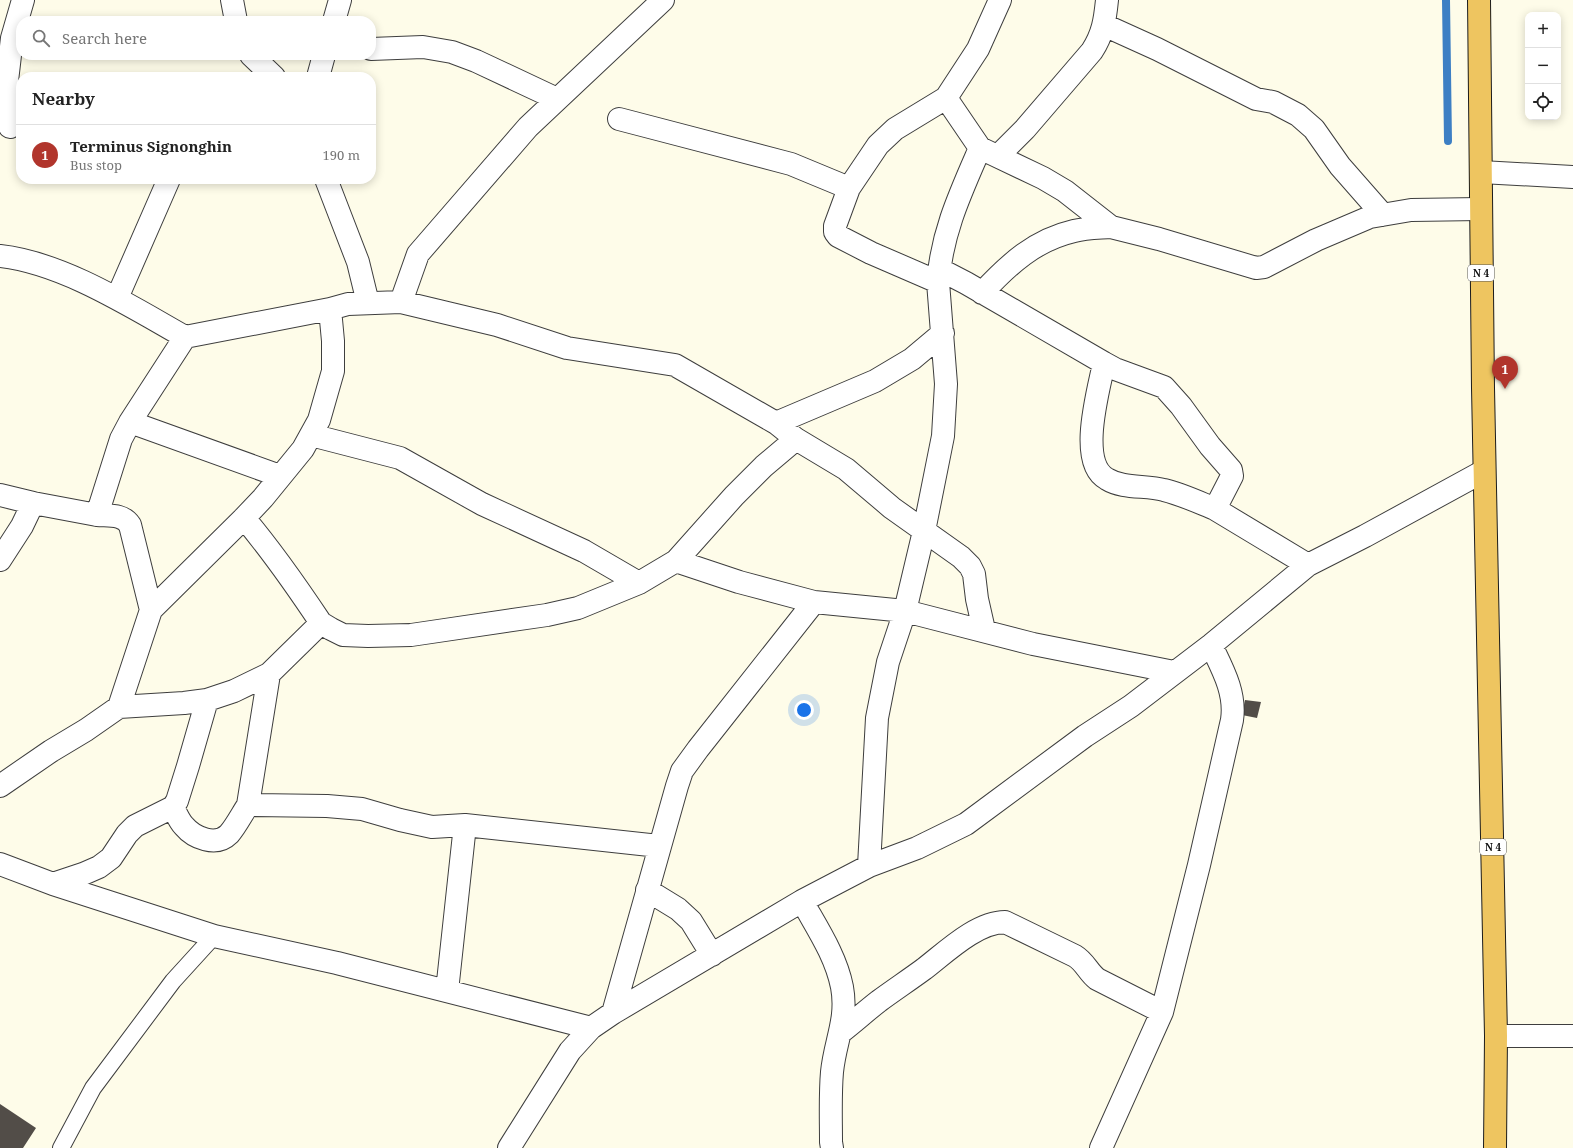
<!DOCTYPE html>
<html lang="en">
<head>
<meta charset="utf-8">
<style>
  :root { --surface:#fff; --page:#f6f6f6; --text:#222; --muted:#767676; --line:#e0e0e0; --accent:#b1352c }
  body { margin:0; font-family:"Noto Serif",serif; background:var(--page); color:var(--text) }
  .controls { position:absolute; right:12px; top:12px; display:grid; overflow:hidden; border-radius:8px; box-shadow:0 2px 10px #0003 }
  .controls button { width:36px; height:36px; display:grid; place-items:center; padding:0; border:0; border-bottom:1px solid var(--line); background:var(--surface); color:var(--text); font:20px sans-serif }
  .you { position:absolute; left:804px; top:710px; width:14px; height:14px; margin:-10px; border:3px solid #fff; border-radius:50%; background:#1a73e8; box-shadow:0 0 0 6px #1a73e833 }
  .badge { display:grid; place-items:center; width:26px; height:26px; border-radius:50%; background:var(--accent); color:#fff; font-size:13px; font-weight:700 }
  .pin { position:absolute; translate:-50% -33px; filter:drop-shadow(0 1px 2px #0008) }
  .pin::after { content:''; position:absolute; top:21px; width:14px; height:12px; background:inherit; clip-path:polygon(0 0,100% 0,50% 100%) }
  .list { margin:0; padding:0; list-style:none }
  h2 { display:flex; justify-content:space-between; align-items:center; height:52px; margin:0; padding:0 16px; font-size:17px }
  h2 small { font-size:13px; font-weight:400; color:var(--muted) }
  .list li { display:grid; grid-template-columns:26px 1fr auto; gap:12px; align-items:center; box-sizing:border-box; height:60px; padding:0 16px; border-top:1px solid var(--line) }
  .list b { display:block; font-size:15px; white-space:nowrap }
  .list p { margin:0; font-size:13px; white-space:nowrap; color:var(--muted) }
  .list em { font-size:13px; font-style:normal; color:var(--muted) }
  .icon { flex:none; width:22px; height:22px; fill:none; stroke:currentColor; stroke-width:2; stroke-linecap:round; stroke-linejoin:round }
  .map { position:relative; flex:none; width:1573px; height:1148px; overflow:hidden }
  .search { position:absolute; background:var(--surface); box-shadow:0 2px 10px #0003; left:16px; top:16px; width:360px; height:44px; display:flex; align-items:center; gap:10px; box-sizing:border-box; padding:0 14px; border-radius:16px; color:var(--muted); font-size:15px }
  .panel { position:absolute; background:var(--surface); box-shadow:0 2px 10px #0003; left:16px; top:72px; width:360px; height:112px; border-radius:16px }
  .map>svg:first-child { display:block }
</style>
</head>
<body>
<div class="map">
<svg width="1573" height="1148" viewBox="0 0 1573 1148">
  <rect width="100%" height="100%" fill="#fefce9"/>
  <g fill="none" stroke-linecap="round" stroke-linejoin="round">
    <path stroke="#3d7fc4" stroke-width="8" d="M1446,0L1448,141"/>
  </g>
  <path fill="#524d48" d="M1245,700L1261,702L1257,718L1242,715Z
    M0,1104L36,1128L23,1148H0Z"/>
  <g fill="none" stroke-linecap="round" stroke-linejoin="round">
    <g stroke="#3e3e3e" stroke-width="18">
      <path id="service" d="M61,1148L93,1088L173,981L214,936"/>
    </g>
    <g stroke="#3e3e3e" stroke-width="24">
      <path id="minor" d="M232,0L236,21
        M334,21L340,0
        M1104,25L1157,49L1256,99L1273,102L1298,115L1314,129L1340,166L1383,215
        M371,49L423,47L452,52L476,61L557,99
        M251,55L274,77
        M318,77L324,55
        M619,119L791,164L849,188
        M10,127L7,81L12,38L23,0
        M980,148L1043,178L1065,191L1111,227L1159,239L1256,268L1264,267L1316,240L1370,217L1411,210L1480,209
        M998,156L1025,129L1092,51C1103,34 1105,20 1107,0
        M1481,172L1573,177
        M326,179L358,262L368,303
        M0,256C63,263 130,306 185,337L330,309L348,304L401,302L497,325L567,348L675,365L776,423L796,439L846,469L892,508L961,557L970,566L974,574L977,599L984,630
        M939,269L966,283L1104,363L1115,369L1164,387L1181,406L1210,446L1231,470L1232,476L1215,509L1308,565
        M938,282L871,253L838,236L835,232V226L849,188L878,145L895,129L946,98
        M982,293C1009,264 1035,240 1074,231C1086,228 1099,228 1111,227
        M117,298L169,179
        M401,302L418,254L528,127L663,0
        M1104,363C1099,389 1077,463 1107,479C1123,489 1146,485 1164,490C1181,494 1198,502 1215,509
        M130,422L280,476
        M776,423L875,381L912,359L943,333
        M311,435L400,458L482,504L584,551L639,583
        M0,495L33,503
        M244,518C272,551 297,587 321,623
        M0,560L22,526L33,503L97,515
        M676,561L739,582L814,602L905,611L1033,644L1174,672
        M151,610L244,518L263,498L303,449L319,420L333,371V341L330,309
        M269,674L248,805L327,806L362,809L400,820L432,827L465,825
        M119,707L184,703L207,700L234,691L269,674L321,623L331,629L343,635L368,636L411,635L547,615L578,608L639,583L676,561L734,496L764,466L796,439
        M0,786L51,751L86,730L119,707L151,610L130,525C123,514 110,516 97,515L121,439L130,422L185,337
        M173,807C176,813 179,821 184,826C194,838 216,847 229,834C236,826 242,814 248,805
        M0,864L53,884L214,936L337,963L591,1028
        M869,866L877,718L888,662L905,611L924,531L943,436L946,384L938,282C942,232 960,194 980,148L946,98L978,49L1000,0
        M53,884L83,874L99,867L111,858L127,834L135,826L173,807L177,801L188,766L207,700
        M647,890L678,909L691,921L712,955
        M802,901C817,928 836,956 842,987C848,1019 835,1041 832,1072C830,1095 831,1119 831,1142L832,1148
        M447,991L465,825L659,846
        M613,1013L677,786L682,771L698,749L814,602
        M841,1032C854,1022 866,1011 879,1001C894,990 909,980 924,969C946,952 977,922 1005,922L1075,956C1085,962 1088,972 1097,979L1162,1012
        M1496,1036H1573
        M509,1148L570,1051L591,1028L613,1013L802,901L869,866L917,848L966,824L1085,736L1131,706L1211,645L1308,565L1365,536L1484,471
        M1101,1148L1162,1012L1199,865L1232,720C1236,693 1223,670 1211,645"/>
    </g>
    <g stroke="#1c1c1c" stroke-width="24">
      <path id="trunk" d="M1479,0L1483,388L1496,1036L1495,1148"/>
    </g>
    <use href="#service" stroke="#fff" stroke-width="16"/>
    <use href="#minor" stroke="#fff" stroke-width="22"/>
    <use href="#trunk" stroke="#eec560" stroke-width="22"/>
  </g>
  <g text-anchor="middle" stroke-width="4" stroke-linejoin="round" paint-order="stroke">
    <g fill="#fff" stroke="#545454" stroke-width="1">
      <rect x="1468" y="265" width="26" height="16" rx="3"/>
      <rect x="1480" y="839" width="26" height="16" rx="3"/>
    </g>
    <g font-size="10" font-weight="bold" fill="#0b0b0b">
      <text x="1481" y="277">N 4</text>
      <text x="1493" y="851">N 4</text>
    </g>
  </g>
</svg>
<div class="controls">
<button>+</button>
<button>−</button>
<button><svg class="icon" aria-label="locate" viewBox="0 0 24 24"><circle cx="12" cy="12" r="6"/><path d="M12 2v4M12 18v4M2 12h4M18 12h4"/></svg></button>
</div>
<div class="you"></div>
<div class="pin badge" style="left:1505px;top:389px">1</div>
<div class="search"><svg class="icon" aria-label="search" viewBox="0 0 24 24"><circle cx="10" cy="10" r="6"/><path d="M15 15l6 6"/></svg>Search here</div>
<section class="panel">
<h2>Nearby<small></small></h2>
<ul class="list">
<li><span class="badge">1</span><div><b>Terminus Signonghin</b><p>Bus stop</p></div><em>190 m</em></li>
</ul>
</section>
</div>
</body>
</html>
